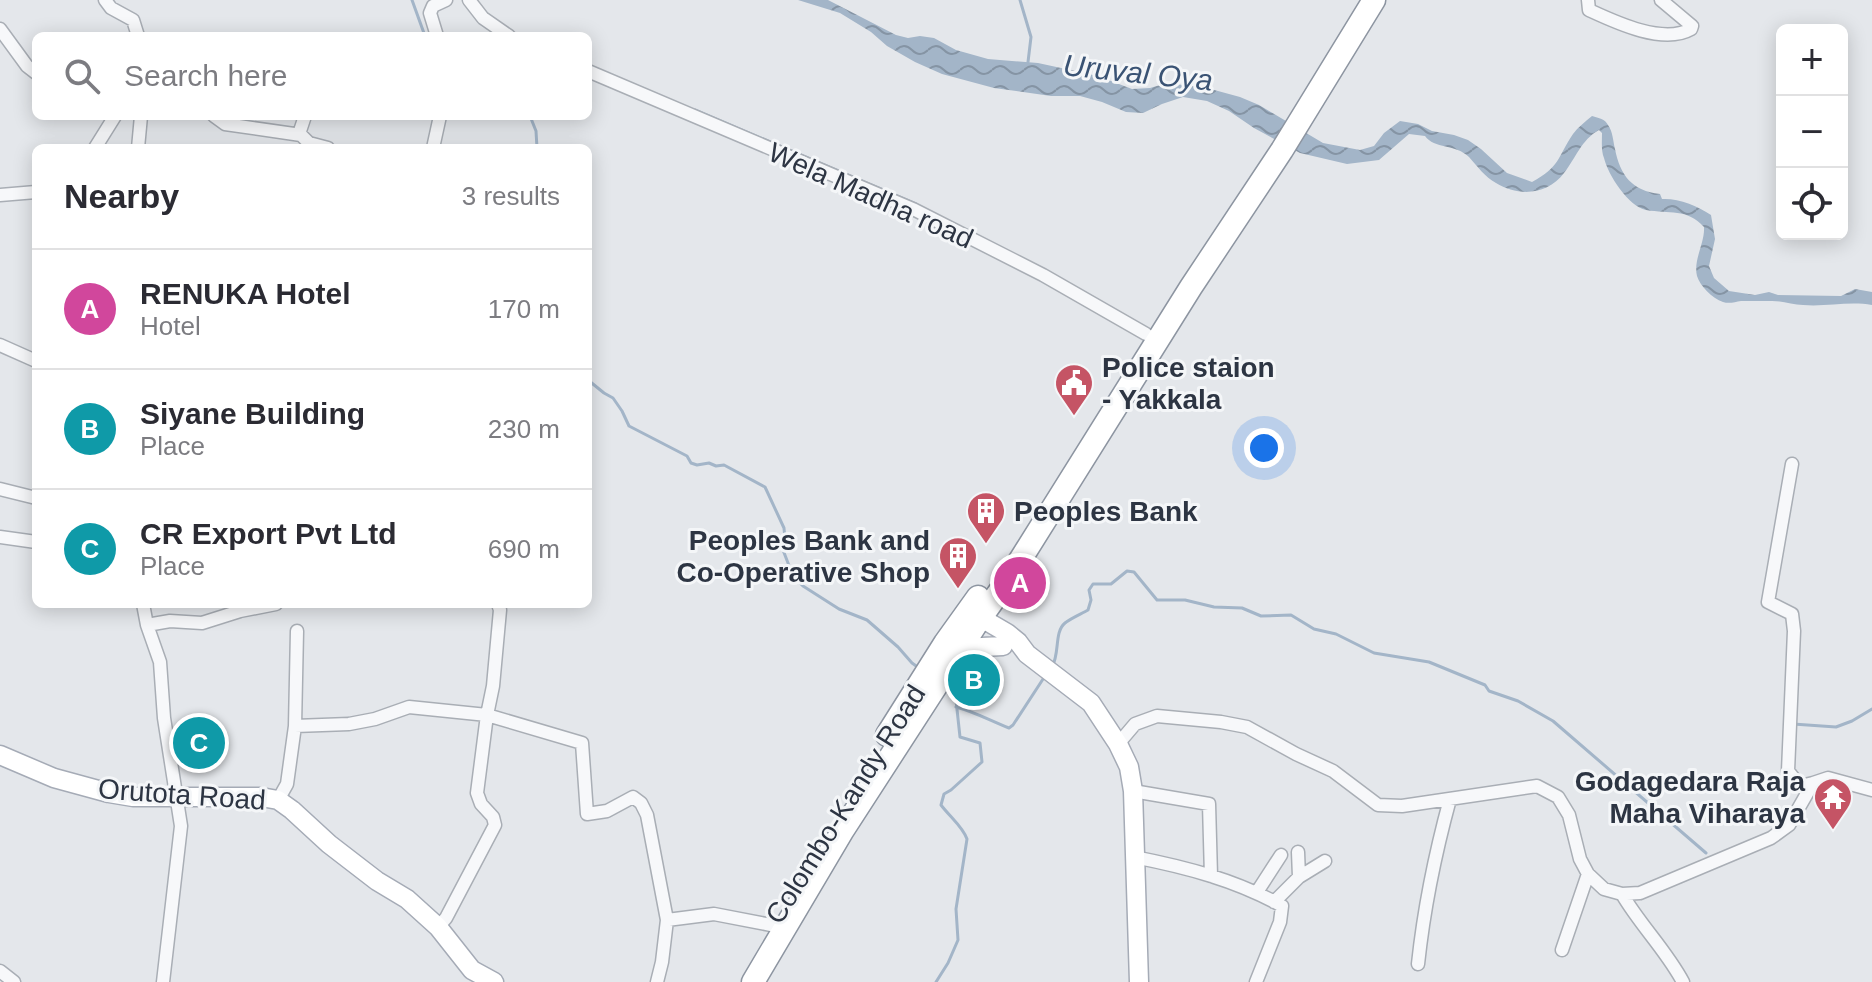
<!DOCTYPE html>
<html lang="en">
<head>
<meta charset="utf-8">
<style>
  :root { --surface:#fff; --page:#f7f7f7; --text:#2b2b33; --muted:#7c7c81; --line:#e1e1e2; --accent:#d93025 }
  body { margin:0; font-family:Arial,sans-serif; background:var(--page); color:var(--text) }
  .controls { position:absolute; right:24px; top:24px; display:grid; overflow:hidden; border-radius:12px; box-shadow:0 4px 20px #0003 }
  .controls button { width:72px; height:72px; display:grid; place-items:center; padding:0; border:0; border-bottom:2px solid var(--line); background:var(--surface); color:var(--text); font:40px sans-serif }
  .you { position:absolute; left:1264px; top:448px; width:28px; height:28px; margin:-20px; border:6px solid #fff; border-radius:50%; background:#1a73e8; box-shadow:0 0 0 12px #1a73e833 }
  .badge { display:grid; place-items:center; width:52px; height:52px; border-radius:50%; background:var(--accent); color:#fff; font-size:26px; font-weight:700 }
  .pin { position:absolute; translate:-50% -50%; border:4px solid #fff; box-shadow:0 2px 8px #0006 }
  .list { margin:0; padding:0; list-style:none }
  h2 { display:flex; justify-content:space-between; align-items:center; height:104px; margin:0; padding:0 32px; font-size:34px }
  h2 small { font-size:26px; font-weight:400; color:var(--muted) }
  .list li { display:grid; grid-template-columns:52px 1fr auto; gap:24px; align-items:center; box-sizing:border-box; height:120px; padding:0 32px; border-top:2px solid var(--line) }
  .list b { display:block; font-size:30px; white-space:nowrap }
  .list p { margin:0; font-size:26px; white-space:nowrap; color:var(--muted) }
  .list em { font-size:26px; font-style:normal; color:var(--muted) }
  .icon { flex:none; width:44px; height:44px; fill:none; stroke:currentColor; stroke-width:2; stroke-linecap:round; stroke-linejoin:round }
  .map { position:relative; flex:none; width:1872px; height:982px; overflow:hidden }
  .search { position:absolute; background:var(--surface); box-shadow:0 4px 20px #0003; left:32px; top:32px; width:560px; height:88px; display:flex; align-items:center; gap:20px; box-sizing:border-box; padding:0 28px; border-radius:12px; color:var(--muted); font-size:30px }
  .panel { position:absolute; background:var(--surface); box-shadow:0 4px 20px #0003; left:32px; top:144px; width:560px; height:464px; border-radius:12px }
  .map>svg:first-child { display:block }
</style>
</head>
<body>
<div class="map">
<svg width="1872" height="982" viewBox="0 0 1872 982">
  <defs>
    <pattern id="water-waves" width="16" height="10" patternUnits="userSpaceOnUse" patternTransform="scale(2)"><rect width="16" height="10" fill="#a3b5c8"/><path d="M0 5q4-4 8 0t8 0" fill="none" stroke="#8594a4"/></pattern>
  </defs>
  <rect width="100%" height="100%" fill="#e4e7eb"/>
  <path fill="url(#water-waves)" d="M798,0H828L896,35L908,38L920,36L934,38L956,50L988,59L1038,63L1098,76L1132,89L1150,88L1167,83L1207,88L1240,97L1259,105L1323,143L1360,150L1374,146L1384,133L1400,121L1418,124L1432,131L1454,135L1468,140L1481,149L1507,173L1532,182C1560,167 1557,158 1573,134C1578,127 1585,122 1592,116C1599,118 1605,119 1608,125C1613,132 1613,141 1615,149C1620,175 1632,191 1660,194L1662,199C1678,198 1698,206 1711,215L1715,239L1709,266L1714,278L1729,291L1755,295L1769,292L1778,295L1841,296L1855,289L1872,292V305C1849,301 1826,307 1803,305C1793,305 1783,301 1772,301C1762,301 1751,301 1741,301C1735,302 1729,304 1723,302C1712,298 1700,286 1697,276C1693,260 1705,243 1704,227C1687,208 1669,214 1646,210C1629,207 1608,175 1604,158C1601,151 1602,141 1602,133L1599,130C1581,140 1576,158 1564,173C1548,195 1518,197 1496,183C1485,177 1477,166 1469,157C1456,144 1434,149 1425,136L1409,134L1379,160L1347,164L1300,153L1254,128L1229,111L1207,101L1183,97L1162,104L1143,113L1126,112L1102,102L1080,96H1051L994,88L942,74L915,62L887,46L871,32L840,13Z"/>
  <g fill="none" stroke-linecap="round" stroke-linejoin="round">
    <path stroke="#a3b5c8" stroke-width="3" d="M412,0L425,36
      M1020,0L1031,37L1028,62
      M695,110L916,204
      M530,116L536,131L537,148
      M588,380L604,393L613,398L622,411L629,426L687,456L691,463L697,465L709,463L716,466L724,465L765,487L784,528L785,540L783,550L793,576L803,586L839,609L867,620L898,647L912,663L919,668
      M1052,667C1060,653 1054,632 1065,623C1071,618 1081,614 1088,610L1091,600L1089,590L1093,584H1111L1127,571L1134,572L1157,600H1185L1214,607L1242,608L1261,616L1291,615L1314,629L1336,634L1374,653L1429,662L1485,685L1489,691L1518,701L1553,721L1706,853
      M956,707C975,712 991,721 1009,728L1013,725L1045,676
      M1793,724L1836,727L1852,721L1872,709
      M936,982L948,963L958,940L956,909L967,839C963,827 950,817 941,805L944,794L951,790L982,762L980,743L960,737L955,691L946,685"/>
    <g stroke="#a9aeb5" stroke-width="15">
      <path id="street" d="M105,0L111,8L133,20L138,36
        M469,0L483,18L509,36
        M1588,0L1589,10C1615,22 1663,45 1691,29L1692,26L1661,0
        M0,29L27,66L36,73
        M437,36L430,13L433,6L446,0
        M588,71L915,210L1043,275L1146,334
        M214,116L225,124L301,135L309,143L328,148
        M301,135L300,131L305,116
        M95,148L115,116
        M138,148L141,116
        M433,148L440,116
        M0,195L36,192
        M0,345L36,361
        M1792,464L1768,602L1792,614L1794,631L1788,771L1800,786L1813,783
        M0,489L36,498
        M0,537L36,542
        M143,604L147,625L160,662L164,718L181,826L163,982
        M147,625L170,621L202,623L240,611L276,604
        M295,726L349,724L375,719L409,707L487,715L582,743L587,814L607,811L633,797L641,803L647,815L667,920L662,962L657,982
        M1118,744L1135,724L1157,716L1221,722L1247,727L1296,754L1333,771L1378,805L1402,806L1537,786L1558,797L1569,815L1580,859L1588,874L1604,889L1622,894L1640,893L1771,838L1789,825L1813,783L1828,778L1872,790
        M1133,791L1209,804L1211,876
        M278,800L287,784L295,726L297,631
        M1298,852L1299,877
        M1134,857C1185,867 1236,880 1282,906L1280,922L1256,982
        M1257,892L1281,855
        M1622,894C1640,925 1666,950 1683,982
        M1274,902L1299,877L1325,861
        M667,920L714,914L771,925
        M438,927L446,918L495,825L493,817L481,804L477,793L487,715L493,686L500,610L498,604
        M1562,950L1588,874
        M1418,964C1424,908 1435,854 1450,799
        M0,971L14,982"/>
    </g>
    <g stroke="#a5abb6" stroke-width="21">
      <path id="primary" d="M971,612L1007,633L1018,642L1027,654L1091,703L1118,744L1129,767L1133,791L1139,982
        M961,648L1003,646
        M0,755L54,778L109,793L133,797H261L278,800L292,810L329,844L377,881L407,899L438,927L472,970L494,982"/>
    </g>
    <g stroke="#8d95a1" stroke-width="25">
      <path id="highway" d="M887,735L945,643L978,597
        M753,982L843,830L975,626L1007,581L1191,287L1282,150L1374,0"/>
    </g>
    <use href="#street" stroke="#f7f8fa" stroke-width="12"/>
    <use href="#primary" stroke="#fff" stroke-width="18"/>
    <use href="#highway" stroke="#fff" stroke-width="22"/>
  </g>
  <defs>
    <g id="civic-pin" transform="scale(2)"><path d="M0 17L-7.5 6A9.5 9.5 0 1 1 7.5 6Z" fill="#c55465" stroke="#f4f6f8"/><path d="M-.6-6.5H3V-4.5H.6V-3L4-1V1h2V6H-6V1h2V-1L-.6-3ZM-1.2 2.5V6h2.4V2.5Z" fill="#fff"/></g>
    <g id="building-pin" transform="scale(2)"><path d="M0 17L-7.5 6A9.5 9.5 0 1 1 7.5 6Z" fill="#c55465" stroke="#f4f6f8"/><path d="M-4-6H4V6H1V3H-1V6H-4ZM-2.5-4.3h1.7v1.8h-1.7ZM.8-4.3h1.7v1.8H.8ZM-2.5-1h1.7V.8h-1.7ZM.8-1h1.7V.8H.8Z" fill="#fff"/></g>
    <g id="temple-pin" transform="scale(2)"><path d="M0 17L-7.5 6A9.5 9.5 0 1 1 7.5 6Z" fill="#c55465" stroke="#f4f6f8"/><path d="M0-6L5-2H3V0L6.5 2.5H4V6H1.5V3h-3V6H-4V2.5H-6.5L-3 0V-2H-5Z" fill="#fff"/></g>
  </defs>
  <g fill-rule="evenodd">
    <use href="#civic-pin" x="1074" y="383"/>
    <use href="#building-pin" x="986" y="511"/>
    <use href="#building-pin" x="958" y="556"/>
    <use href="#temple-pin" x="1833" y="797"/>
  </g>
  <g text-anchor="middle" stroke-width="6" stroke-linejoin="round" paint-order="stroke">
    <g font-size="28" fill="#2d3543" stroke="#f4f6f8">
      <text transform="translate(871 195) rotate(24)" y="10">Wela Madha road</text>
      <text transform="translate(182 794) rotate(4)" y="10">Orutota Road</text>
      <text transform="translate(845 804) rotate(-58)" y="10">Colombo-Kandy Road</text>
    </g>
    <g font-size="28" font-weight="bold" fill="#2d3543" stroke="#f4f6f8" text-anchor="start">
      <text x="1102" y="377">Police staion<tspan x="1102" dy="32">- Yakkala</tspan></text>
      <text x="1014" y="521">Peoples Bank</text>
      <text x="930" y="550" text-anchor="end">Peoples Bank and<tspan x="930" dy="32">Co-Operative Shop</tspan></text>
      <text x="1805" y="791" text-anchor="end">Godagedara Raja<tspan x="1805" dy="32">Maha Viharaya</tspan></text>
    </g>
    <g font-size="30" font-style="italic" fill="#3a5374" stroke="#f4f6f8">
      <text transform="translate(1138 73) rotate(6)" y="10">Uruval Oya</text>
    </g>
  </g>
</svg>
<div class="controls">
<button>+</button>
<button>−</button>
<button><svg class="icon" aria-label="locate" viewBox="0 0 24 24"><circle cx="12" cy="12" r="6"/><path d="M12 2v4M12 18v4M2 12h4M18 12h4"/></svg></button>
</div>
<div class="you"></div>
<div class="pin badge" style="left:1020px;top:583px;background:#d1479c">A</div>
<div class="pin badge" style="left:974px;top:680px;background:#0f9aa8">B</div>
<div class="pin badge" style="left:199px;top:743px;background:#0f9aa8">C</div>
<div class="search"><svg class="icon" aria-label="search" viewBox="0 0 24 24"><circle cx="10" cy="10" r="6"/><path d="M15 15l6 6"/></svg>Search here</div>
<section class="panel">
<h2>Nearby<small>3 results</small></h2>
<ul class="list">
<li><span class="badge" style="background:#d1479c">A</span><div><b>RENUKA Hotel</b><p>Hotel</p></div><em>170 m</em></li>
<li><span class="badge" style="background:#0f9aa8">B</span><div><b>Siyane Building</b><p>Place</p></div><em>230 m</em></li>
<li><span class="badge" style="background:#0f9aa8">C</span><div><b>CR Export Pvt Ltd</b><p>Place</p></div><em>690 m</em></li>
</ul>
</section>
</div>
</body>
</html>
